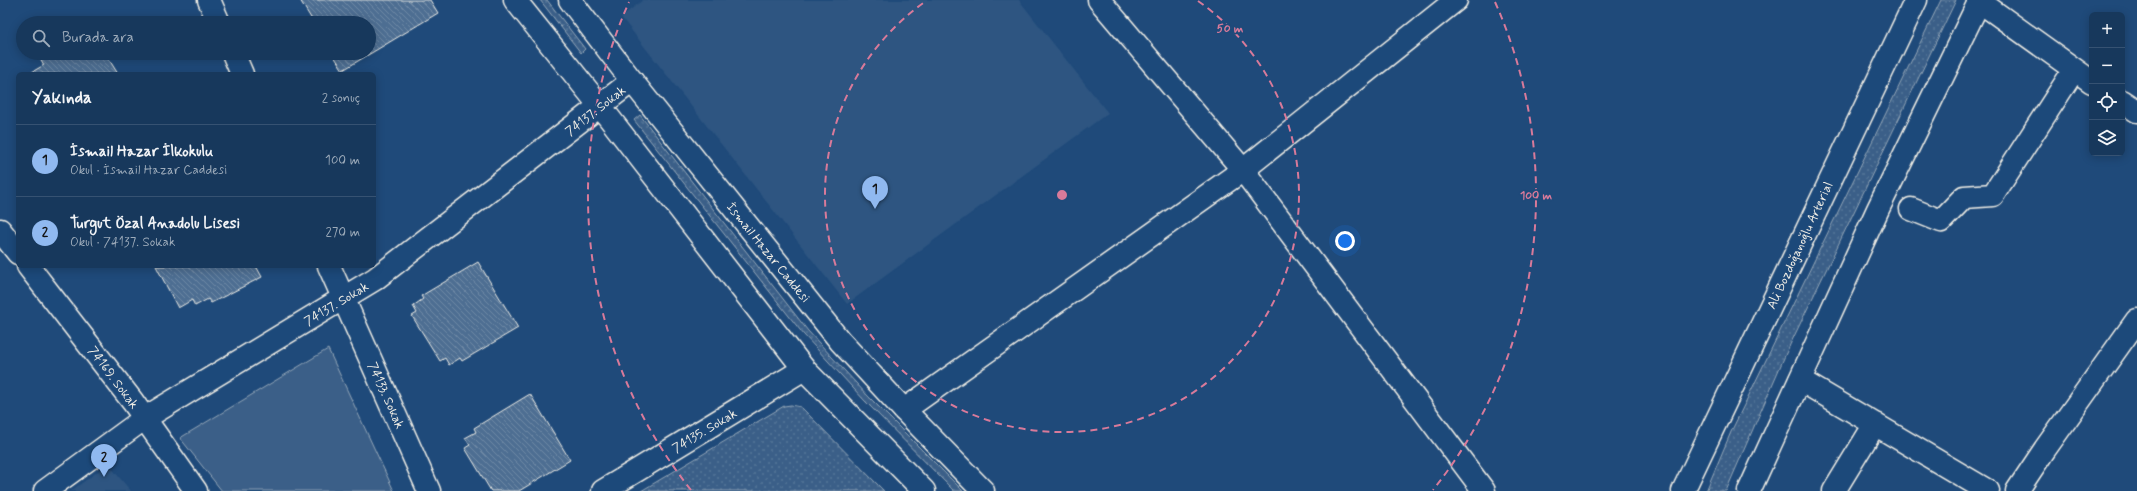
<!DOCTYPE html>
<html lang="tr">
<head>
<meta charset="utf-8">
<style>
  :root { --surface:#17385c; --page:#244365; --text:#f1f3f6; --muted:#9eacbb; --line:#365272; --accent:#90b9f0 }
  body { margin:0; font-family:Mynerve,sans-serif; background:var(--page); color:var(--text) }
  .controls { position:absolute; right:12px; top:12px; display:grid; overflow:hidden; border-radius:6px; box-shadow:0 2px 10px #0003 }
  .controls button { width:36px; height:36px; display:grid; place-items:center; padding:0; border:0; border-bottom:1px solid var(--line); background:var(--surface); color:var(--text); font:20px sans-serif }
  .you { position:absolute; left:1345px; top:241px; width:14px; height:14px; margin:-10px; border:3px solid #fff; border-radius:50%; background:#1a73e8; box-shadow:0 0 0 6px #1a73e833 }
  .badge { display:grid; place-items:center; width:26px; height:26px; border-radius:50%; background:var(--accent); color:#111; font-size:13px; font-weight:700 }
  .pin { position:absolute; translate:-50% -33px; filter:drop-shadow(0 1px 2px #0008) }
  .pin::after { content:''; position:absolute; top:21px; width:14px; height:12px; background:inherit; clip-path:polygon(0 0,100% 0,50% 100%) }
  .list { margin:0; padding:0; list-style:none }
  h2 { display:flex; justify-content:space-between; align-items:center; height:52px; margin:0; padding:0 16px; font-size:17px }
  h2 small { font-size:13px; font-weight:400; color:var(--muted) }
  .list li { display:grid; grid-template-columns:26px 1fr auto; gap:12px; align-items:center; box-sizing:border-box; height:72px; padding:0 16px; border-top:1px solid var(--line) }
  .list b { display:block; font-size:15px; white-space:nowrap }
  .list p { margin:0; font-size:13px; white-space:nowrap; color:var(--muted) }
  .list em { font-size:13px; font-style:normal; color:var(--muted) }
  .icon { flex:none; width:22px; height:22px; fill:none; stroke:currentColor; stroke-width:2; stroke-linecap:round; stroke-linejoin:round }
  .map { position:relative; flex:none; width:2137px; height:491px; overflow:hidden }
  .search { position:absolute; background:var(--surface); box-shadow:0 2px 10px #0003; left:16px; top:16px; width:360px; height:44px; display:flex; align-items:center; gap:10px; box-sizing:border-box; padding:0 14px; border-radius:22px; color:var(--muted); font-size:15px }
  .panel { position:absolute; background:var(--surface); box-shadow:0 2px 10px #0003; left:16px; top:72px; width:360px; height:196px; border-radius:6px }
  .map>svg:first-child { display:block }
</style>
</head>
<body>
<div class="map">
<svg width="2137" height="491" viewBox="0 0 2137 491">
  <defs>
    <pattern id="grass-dots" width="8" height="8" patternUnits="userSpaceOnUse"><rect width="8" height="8" fill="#3a5f88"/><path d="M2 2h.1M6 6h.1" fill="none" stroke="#577699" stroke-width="1.8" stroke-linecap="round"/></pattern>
    <pattern id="building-back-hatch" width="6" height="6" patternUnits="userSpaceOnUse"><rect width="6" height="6" fill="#4d6e92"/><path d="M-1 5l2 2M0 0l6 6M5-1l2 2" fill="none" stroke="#708aa6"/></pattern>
  </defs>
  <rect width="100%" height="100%" fill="#1f4a7a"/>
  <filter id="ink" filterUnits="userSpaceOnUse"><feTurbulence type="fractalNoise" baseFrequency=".025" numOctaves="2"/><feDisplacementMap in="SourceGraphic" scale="8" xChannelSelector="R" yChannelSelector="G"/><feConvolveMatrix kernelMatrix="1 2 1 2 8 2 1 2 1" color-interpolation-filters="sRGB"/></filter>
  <g filter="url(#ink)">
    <path fill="#2d5581" d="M643,0H1019L1108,113L847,304L621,17Z
      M108,464L131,491H71Z"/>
    <path fill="url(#grass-dots)" stroke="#97a8b8" d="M540,0H547L585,49L581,53Z
      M1941,0H1956L1787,351L1726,491H1706L1731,432Z
      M640,115L808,331L868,396L963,491H954L865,401L804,335L634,120Z
      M791,405L801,407L884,491H641L784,406Z"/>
    <path fill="#3a5f88" stroke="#97a8b8" d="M328,349L394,491H222L180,438Z"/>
    <path fill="url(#building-back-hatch)" stroke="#f4f1e8" d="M300,0H430L438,13L343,70L332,53H369V23H314Z
      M48,53H105L118,74H33L32,72L44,65L40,58Z
      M478,262L518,328L462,361L460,358L449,365L445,358L440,361L412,316L417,313L413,306L423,299L421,296Z
      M156,266H256L262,277L211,303L208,299L195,306L192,300L178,308Z
      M530,394L570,460L519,491H491L465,448L470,445L465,438L476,432L474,428Z"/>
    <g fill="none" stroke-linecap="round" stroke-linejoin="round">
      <g stroke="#f4f1e8" stroke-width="25">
        <path id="street" d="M209,0L219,23
          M1099,0L1243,170L1484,491
          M1979,1L2092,82
          M233,53L242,74
          M2122,101L2137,111
          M1911,209L1941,221L1964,197L1993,195L2074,70
          M0,230L18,253
          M28,266L133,402L196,491
          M329,266L429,491
          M1800,380L1988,491
          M904,410L1243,170L1456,0
          M45,491L145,418L375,279L632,81
          M603,491L804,369
          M1834,491L1875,424"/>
      </g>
      <g stroke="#f4f1e8" stroke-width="25">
        <path id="secondary" d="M515,0L600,106L804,369L924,491
          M570,0L632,81L840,341L904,410L983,491
          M2017,491L2045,449L2137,320"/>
      </g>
      <g stroke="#f4f1e8" stroke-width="25">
        <path id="primary" d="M1683,491L1916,0
          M1749,491L1878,209L1980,0"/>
      </g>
      <use href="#street" stroke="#1f4a7a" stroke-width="22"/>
      <use href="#secondary" stroke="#1f4a7a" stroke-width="22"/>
      <use href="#primary" stroke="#1f4a7a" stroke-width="22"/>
    </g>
  </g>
  <g fill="none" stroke="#d87a9a" stroke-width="2" stroke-dasharray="7 5">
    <path d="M1198 1A237 237 0 1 1 926 1"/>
    <path d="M691 490A474 474 0 0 1 629 2M1495 2A474 474 0 0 1 1433 490"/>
  </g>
  <g text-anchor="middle" stroke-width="3.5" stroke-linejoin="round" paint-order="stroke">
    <g font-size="13" fill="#f4f1e8" stroke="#1f4a7a">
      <text transform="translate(595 110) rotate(-38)" y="5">74137. Sokak</text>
      <text transform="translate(1799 245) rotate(-65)" y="5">Ali Bozdoğanoğlu Arterial</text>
      <text transform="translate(769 252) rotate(51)" y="5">İsmail Hazar Caddesi</text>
      <text transform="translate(336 303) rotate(-31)" y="5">74137. Sokak</text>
      <text transform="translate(114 377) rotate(53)" y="5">74169. Sokak</text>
      <text transform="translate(387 395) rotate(66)" y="5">74133. Sokak</text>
      <text transform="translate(704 430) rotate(-31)" y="5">74135. Sokak</text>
    </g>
  </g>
  <circle cx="1062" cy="195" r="6" fill="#d87a9a" stroke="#1f4a7a" stroke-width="2"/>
  <g font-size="12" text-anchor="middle" font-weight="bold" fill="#d87a9a" stroke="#1f4a7a" stroke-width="3.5" stroke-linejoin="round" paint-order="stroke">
    <text x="1230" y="32">50 m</text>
    <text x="1536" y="199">100 m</text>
  </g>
</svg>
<div class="controls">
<button>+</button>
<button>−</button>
<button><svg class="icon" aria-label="locate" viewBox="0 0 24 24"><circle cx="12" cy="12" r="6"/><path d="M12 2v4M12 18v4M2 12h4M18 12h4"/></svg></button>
<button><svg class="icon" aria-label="layers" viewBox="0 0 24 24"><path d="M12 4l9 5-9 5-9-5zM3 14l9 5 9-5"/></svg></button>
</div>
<div class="you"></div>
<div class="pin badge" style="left:875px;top:209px">1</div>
<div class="pin badge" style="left:104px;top:477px">2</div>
<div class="search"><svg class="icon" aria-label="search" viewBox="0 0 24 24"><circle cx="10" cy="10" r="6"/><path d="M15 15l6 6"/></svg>Burada ara</div>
<section class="panel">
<h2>Yakında<small>2 sonuç</small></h2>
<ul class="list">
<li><span class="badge">1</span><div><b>İsmail Hazar İlkokulu</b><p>Okul · İsmail Hazar Caddesi</p></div><em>100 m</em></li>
<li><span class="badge">2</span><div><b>Turgut Özal Anadolu Lisesi</b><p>Okul · 74137. Sokak</p></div><em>270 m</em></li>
</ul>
</section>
</div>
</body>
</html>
